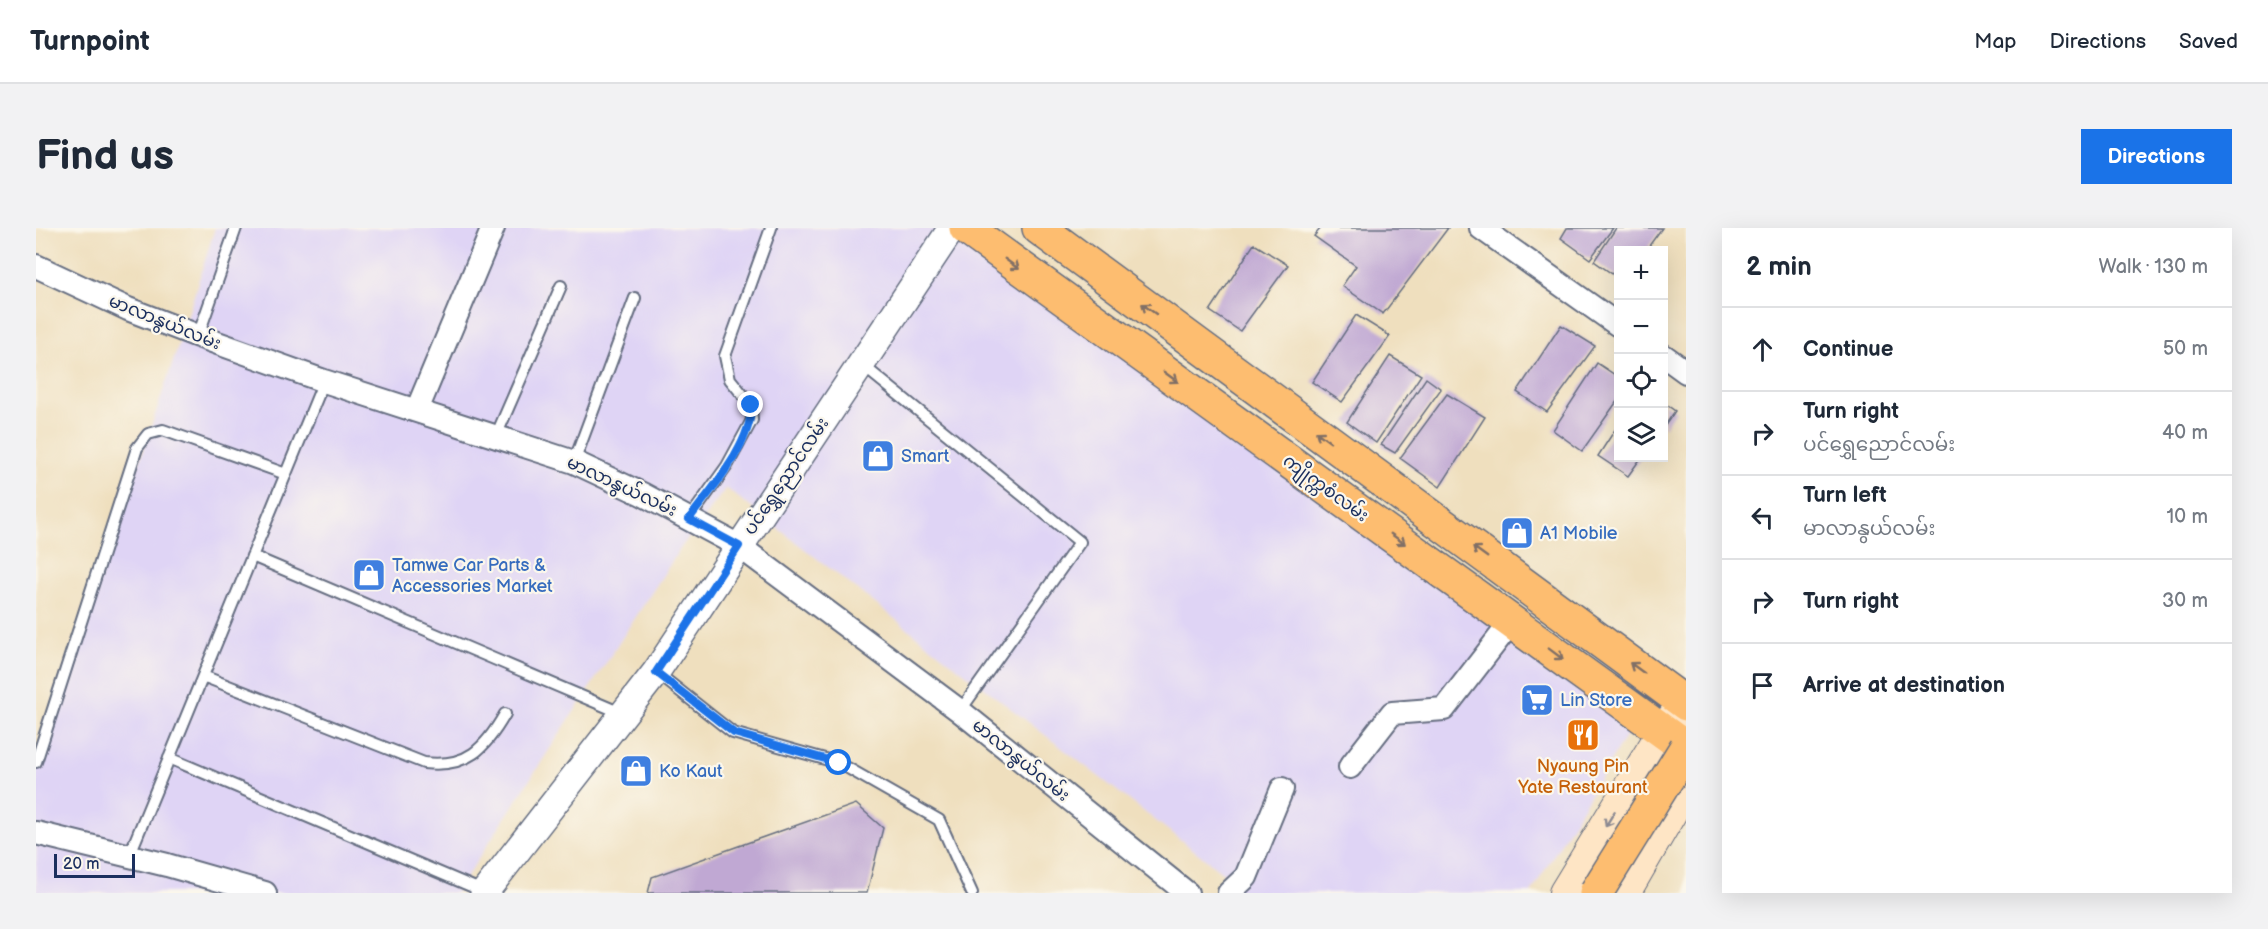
<!DOCTYPE html>
<html lang="en">
<head>
<meta charset="utf-8">
<style>
  :root { --surface:#fff; --page:#f2f2f3; --text:#1f2937; --muted:#747a83; --line:#e0e1e3; --accent:#1a73e8 }
  body { margin:0; font-family:"Balsamiq Sans","Noto Sans Myanmar",sans-serif; background:var(--page); color:var(--text) }
  .controls { position:absolute; right:18px; top:18px; display:grid; overflow:hidden; border-radius:0px; box-shadow:0 6px 24px #0002 }
  .controls button { width:54px; height:54px; display:grid; place-items:center; padding:0; border:0; border-bottom:2px solid var(--line); background:var(--surface); color:var(--text); font:30px sans-serif }
  .scale { position:absolute; left:18px; bottom:15px; width:81px; box-sizing:border-box; padding-left:6px; border:3px solid #1b2f5e; border-top:0; font-size:16px; line-height:21px; white-space:nowrap; color:#1b2f5e; -webkit-text-stroke:4px #fbf7ec; paint-order:stroke }
  .stop { position:absolute; width:18px; height:18px; margin:-14px; border:4px solid #1a73e8; border-radius:50%; background:#fff }
  .stop.end { background:#1a73e8; border-color:#fff; box-shadow:0 2px 6px #0008 }
  .list { margin:0; padding:0; list-style:none }
  h2 { display:flex; justify-content:space-between; align-items:center; height:78px; margin:0; padding:0 24px; font-size:26px }
  h2 small { font-size:20px; font-weight:400; color:var(--muted) }
  .list li { display:grid; grid-template-columns:39px 1fr auto; gap:18px; align-items:center; box-sizing:border-box; height:84px; padding:0 24px; border-top:2px solid var(--line) }
  .list b { display:block; font-size:22px; white-space:nowrap }
  .list p { margin:0; font-size:20px; white-space:nowrap; color:var(--muted) }
  .list em { font-size:20px; font-style:normal; color:var(--muted) }
  .icon { flex:none; width:33px; height:33px; fill:none; stroke:currentColor; stroke-width:2; stroke-linecap:round; stroke-linejoin:round }
  .map { position:relative; flex:none; width:1650px; height:665px; overflow:hidden; border-radius:0px }
  header { display:flex; align-items:center; gap:36px; box-sizing:border-box; height:84px; padding:0 30px; background:var(--surface); border-bottom:2px solid var(--line) }
  header strong { font-size:28px }
  nav { display:flex; gap:33px; margin-inline-start:auto; font-size:21px }
  .intro { display:flex; align-items:center; justify-content:space-between; box-sizing:border-box; height:144px; padding:0 36px }
  h1 { margin:0; font-size:42px }
  .button { padding:15px 27px; border-radius:0px; background:var(--accent); color:#fff; font-size:21px; font-weight:700 }
  main { display:flex; gap:36px; padding:0 36px }
  aside { flex:1; background:var(--surface); border-radius:0px; box-shadow:0 6px 24px #0002 }
  .map>svg:first-child { display:block }
</style>
</head>
<body>
<header>
<strong>Turnpoint</strong>
<nav><a>Map</a><a>Directions</a><a>Saved</a></nav>
</header>
<div class="intro"><h1>Find us</h1><a class="button">Directions</a></div>
<main>
<div class="map">
<svg width="1650" height="665" viewBox="0 0 1650 665">
  <rect width="100%" height="100%" fill="#fbf7ec"/>
  <filter id="ink" filterUnits="userSpaceOnUse"><feTurbulence type="fractalNoise" baseFrequency=".0167" numOctaves="2"/><feDisplacementMap in="SourceGraphic" scale="12" xChannelSelector="R" yChannelSelector="G"/><feConvolveMatrix kernelMatrix="1 2 1 2 8 2 1 2 1" color-interpolation-filters="sRGB"/></filter>
  <filter id="wash" filterUnits="userSpaceOnUse"><feTurbulence type="fractalNoise" baseFrequency=".008" numOctaves="4" result="noise"/><feDisplacementMap in="SourceGraphic" scale="24" xChannelSelector="R" yChannelSelector="G"/><feGaussianBlur stdDeviation="1.35" result="paint"/><feColorMatrix in="noise" values="0 0 0 0 0 0 0 0 0 0 0 0 0 0 0 0 0 1.4 0 .05"/><feComposite in="paint" operator="in"/></filter>
  <g filter="url(#wash)">
    <rect width="100%" height="100%" fill="#efdfbe"/>
    <path fill="#dfd4f5" d="M179,0H907L1598,494L1495,665H1197L1199,654L690,260L646,318L420,665H0V540L142,119Z"/>
    <g id="blocks">
      <path fill="#c0a8d3" d="M1285,0H1412L1347,86L1306,58L1320,38L1278,8Z
        M1531,0H1577L1554,31L1525,10Z
        M1580,0H1626L1610,22H1582V50L1558,33Z
        M1218,16L1252,37L1204,103L1174,83Z
        M1320,87L1354,108L1306,174L1276,154Z
        M1525,97L1559,118L1511,184L1481,164Z
        M1354,128L1385,147L1340,215L1311,194Z
        M1561,135L1582,149V172L1546,223L1517,202Z
        M1390,150L1405,161L1359,225L1345,217Z
        M1411,166L1449,189L1404,259L1364,230Z
        M1628,175L1639,183L1628,199Z
        M1582,197V230H1605L1592,248L1562,228Z
        M820,576L847,600L831,665H612L616,649Z"/>
    </g>
  </g>
  <g filter="url(#ink)">
    <use href="#blocks" fill-opacity="0" stroke="#656d80" stroke-width="1.5"/>
    <g fill="none" stroke-linecap="round" stroke-linejoin="round">
      <g stroke="#656d80" stroke-width="14">
        <path id="service" d="M162,108L200,0
          M825,136L1044,314L924,483
          M460,208L525,58
          M538,234L599,70
          M653,291L691,238L716,192L715,177L694,151L689,128L735,0
          M216,328L585,485
          M620,444L697,505L803,535L903,592L936,665
          M167,448L388,535C431,540 449,521 469,486
          M133,530L449,664
          M0,534L101,220L112,206L127,202L250,246
          M93,628L288,153"/>
      </g>
      <g stroke="#656d80" stroke-width="26">
        <path id="minor" d="M1445,0L1582,97
          M0,38L92,81L162,108L288,153L538,234L606,266L703,318L924,483L1151,665
          M1628,128L1650,144
          M381,182L457,0
          M1314,539L1356,485L1408,481L1476,393
          M0,605L131,637L229,665
          M1193,665L1210,649L1246,561"/>
      </g>
      <g stroke="#656d80" stroke-width="30">
        <path id="tertiary" d="M448,665L620,444L916,0"/>
      </g>
      <g stroke="#656d80" stroke-width="34">
        <path id="secondary" d="M1529,665L1626,506L1650,472
          M1588,665L1650,558"/>
      </g>
      <g stroke="#656d80" stroke-width="36">
        <path id="primary" d="M930,0L1650,520
          M1003,0L1650,476"/>
      </g>
      <use href="#service" stroke="#fff" stroke-width="10"/>
      <use href="#minor" stroke="#fff" stroke-width="22"/>
      <use href="#tertiary" stroke="#fff" stroke-width="27"/>
      <use href="#secondary" stroke="#fee5c5" stroke-width="32"/>
      <use href="#primary" stroke="#fdbd6f" stroke-width="33"/>
      <g stroke="#656d80" stroke-width="36" stroke-linecap="butt">
        <path id="primary-bridge" d="M1560,665L1650,520"/>
      </g>
      <use href="#primary-bridge" stroke="#fdbd6f" stroke-width="33"/>
    </g>
    <defs><path id="oneway-shaft" d="M-6 0H5M1.5-3L5.5 0L1.5 3" fill="none" stroke-width="1.6" stroke-linecap="round" stroke-linejoin="round" transform="scale(1.5)"/></defs>
    <g stroke="#816f66">
      <use href="#oneway-shaft" transform="translate(976 36) rotate(36)"/>
      <use href="#oneway-shaft" transform="translate(1113 81) rotate(-144)"/>
      <use href="#oneway-shaft" transform="translate(1135 149) rotate(36)"/>
      <use href="#oneway-shaft" transform="translate(1287 209) rotate(-144)"/>
      <use href="#oneway-shaft" transform="translate(1362 311) rotate(36)"/>
      <use href="#oneway-shaft" transform="translate(1444 324) rotate(-144)"/>
      <use href="#oneway-shaft" transform="translate(1520 426) rotate(37)"/>
      <use href="#oneway-shaft" transform="translate(1601 440) rotate(-144)"/>
    </g>
    <use stroke="#8c8a92" href="#oneway-shaft" transform="translate(1574 591) rotate(121)"/>
  </g>
  <g fill="none" stroke-linecap="round" stroke-linejoin="round" filter="url(#ink)">
    <path stroke="#1a73e8" stroke-width="8" d="M715,177C717,215 675,261 653,291L703,318L620,444L698,505L803,535"/>
  </g>
  <defs>
    <g id="shop-square" transform="scale(1.725)"><rect x="-9" y="-9" width="18" height="18" rx="4" fill="#3f7fe0" stroke="#fbf7ec"/><path d="M-5-2.5h2.3a2.7 3.5 0 0 1 5.4 0H5L5.5 6h-11ZM-1.5-2.5h3a1.5 2.3 0 0 0-3 0Z" fill="#fff"/></g>
    <g id="supermarket-square" transform="scale(1.725)"><rect x="-9" y="-9" width="18" height="18" rx="4" fill="#3f7fe0" stroke="#fbf7ec"/><path d="M-6-5.5h2.5l.6 2H6L4.5 2H-2.5L-4.4-4H-6ZM-1.5 3.2a1.3 1.3 0 1 0 .1 0ZM3 3.2a1.3 1.3 0 1 0 .1 0Z" fill="#fff"/></g>
    <g id="restaurant-square" transform="scale(1.725)"><rect x="-9" y="-9" width="18" height="18" rx="4" fill="#e8710a" stroke="#fbf7ec"/><path d="M-5-6h1v4h1v-4h1v4h1v-4h1v5L-1.5 .5V6h-2V.5L-5-1ZM5-6V6H3V1.5H1.5Q1.5-4 5-6Z" fill="#fff"/></g>
  </defs>
  <g fill-rule="evenodd">
    <use href="#shop-square" x="842" y="228"/>
    <use href="#shop-square" x="1481" y="305"/>
    <use href="#shop-square" x="333" y="347"/>
    <use href="#supermarket-square" x="1501" y="472"/>
    <use href="#restaurant-square" x="1547" y="507"/>
    <use href="#shop-square" x="600" y="543"/>
  </g>
  <g text-anchor="middle" stroke-width="4.5" stroke-linejoin="round" paint-order="stroke">
    <g font-size="18" fill="#1b2f5e" stroke="#fbf7ec">
      <text transform="translate(129 94) rotate(22)" y="6">မာလာနွယ်လမ်း</text>
      <text transform="translate(750 248) rotate(-56)" y="6">ပင်ရွှေညောင်လမ်း</text>
      <text transform="translate(586 258) rotate(25)" y="6">မာလာနွယ်လမ်း</text>
      <text transform="translate(1290 260) rotate(36)" y="6">ကျိုက္ကစံလမ်း</text>
      <text transform="translate(985 532) rotate(39)" y="6">မာလာနွယ်လမ်း</text>
    </g>
    <g font-size="18" fill="#366cbe" stroke="#fbf7ec" text-anchor="start">
      <text x="865" y="234">Smart</text>
      <text x="1504" y="311">A1 Mobile</text>
      <text x="356" y="343">Tamwe Car Parts &amp;<tspan x="356" dy="21">Accessories Market</tspan></text>
      <text x="1524" y="478">Lin Store</text>
      <text x="623" y="549">Ko Kaut</text>
    </g>
    <g font-size="18" fill="#c56008" stroke="#fbf7ec">
      <text x="1547" y="544">Nyaung Pin<tspan x="1547" dy="21">Yate Restaurant</tspan></text>
    </g>
  </g>
</svg>
<div class="controls">
<button>+</button>
<button>−</button>
<button><svg class="icon" aria-label="locate" viewBox="0 0 24 24"><circle cx="12" cy="12" r="6"/><path d="M12 2v4M12 18v4M2 12h4M18 12h4"/></svg></button>
<button><svg class="icon" aria-label="layers" viewBox="0 0 24 24"><path d="M12 4l9 5-9 5-9-5zM3 14l9 5 9-5"/></svg></button>
</div>
<div class="scale">20 m</div>
<div class="stop" style="left:803px;top:535px"></div>
<div class="stop end" style="left:715px;top:177px"></div>
</div>
<aside>
<h2>2 min<small>Walk · 130 m</small></h2>
<ul class="list">
<li><svg class="icon" aria-label="ahead" viewBox="0 0 24 24"><path d="M12 20V5M6 11l6-6 6 6"/></svg><div><b>Continue</b></div><em>50 m</em></li>
<li><svg class="icon" aria-label="right" viewBox="0 0 24 24"><path d="M7 20v-9h11M14 6l5 5-5 5"/></svg><div><b>Turn right</b><p>ပင်ရွှေညောင်လမ်း</p></div><em>40 m</em></li>
<li><svg class="icon" aria-label="left" viewBox="0 0 24 24"><path d="M17 20v-9H6M10 6l-5 5 5 5"/></svg><div><b>Turn left</b><p>မာလာနွယ်လမ်း</p></div><em>10 m</em></li>
<li><svg class="icon" aria-label="right" viewBox="0 0 24 24"><path d="M7 20v-9h11M14 6l5 5-5 5"/></svg><div><b>Turn right</b></div><em>30 m</em></li>
<li><svg class="icon" aria-label="arrive" viewBox="0 0 24 24"><path d="M6 21V4h12l-3 4 3 4H6"/></svg><div><b>Arrive at destination</b></div></li>
</ul>
</aside>
</main>
</body>
</html>
